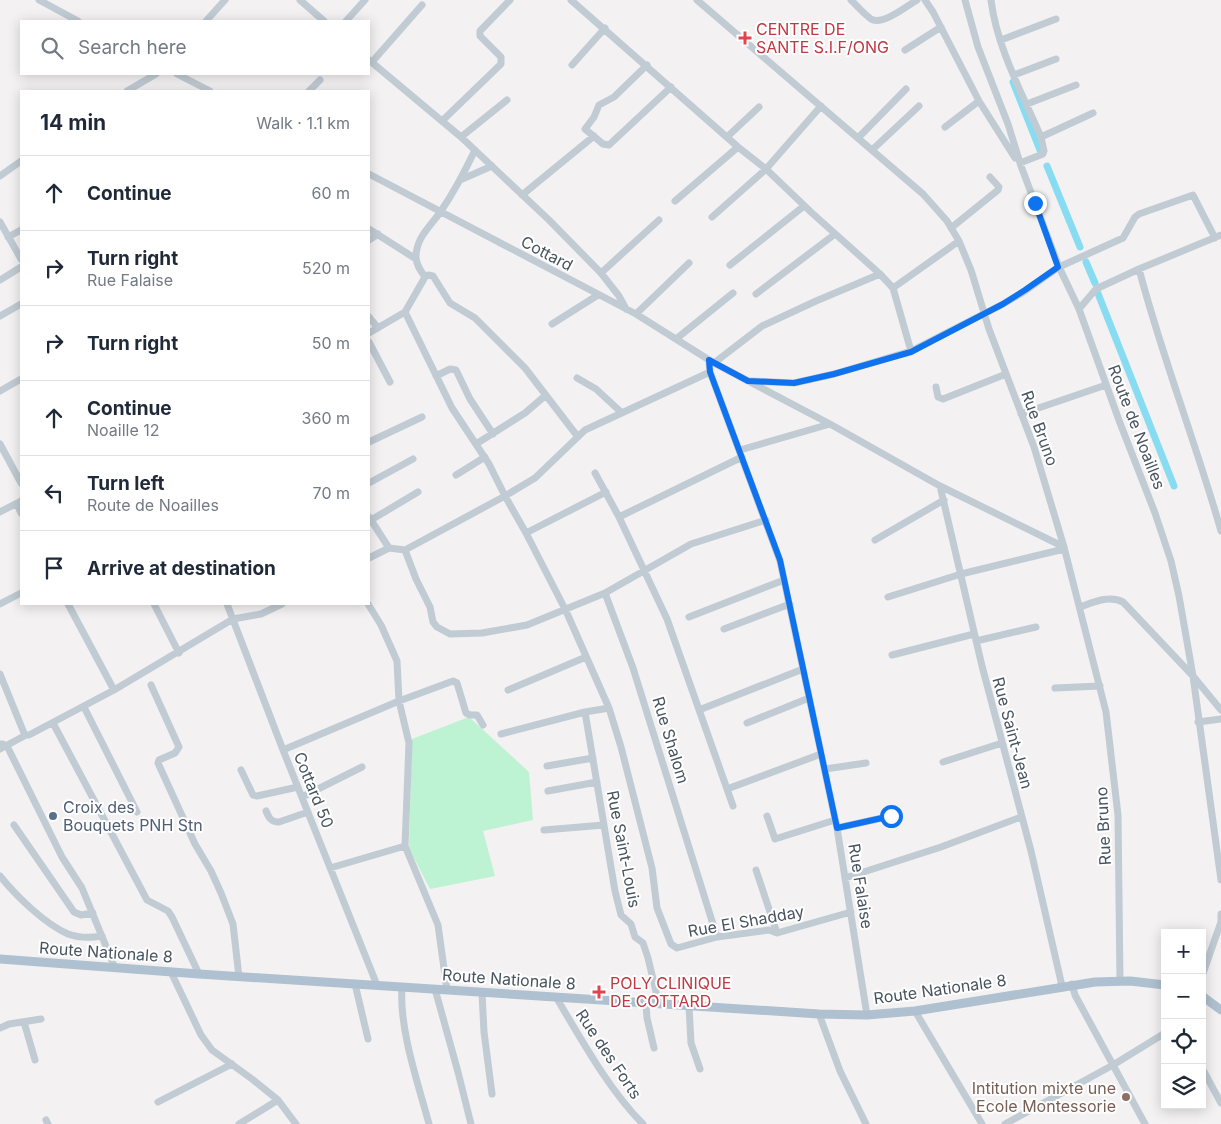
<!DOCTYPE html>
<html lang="en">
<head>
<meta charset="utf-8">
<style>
  :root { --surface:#fff; --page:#f2f2f3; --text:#1f2937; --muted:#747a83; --line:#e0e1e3 }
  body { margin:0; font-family:Inter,sans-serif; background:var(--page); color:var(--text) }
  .controls { position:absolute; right:15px; bottom:15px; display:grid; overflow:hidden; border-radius:0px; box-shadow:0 2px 12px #0003 }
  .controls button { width:45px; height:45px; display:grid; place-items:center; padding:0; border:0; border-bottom:1px solid var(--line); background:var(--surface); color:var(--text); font:25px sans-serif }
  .stop { position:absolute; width:15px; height:15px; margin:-11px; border:4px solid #0f72ef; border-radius:50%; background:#fff }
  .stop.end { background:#0f72ef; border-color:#fff; box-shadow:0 1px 5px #0008 }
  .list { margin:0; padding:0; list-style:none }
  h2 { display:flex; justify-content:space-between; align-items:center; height:65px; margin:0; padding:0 20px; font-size:21px }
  h2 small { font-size:16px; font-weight:400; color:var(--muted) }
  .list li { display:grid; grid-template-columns:32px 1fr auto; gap:15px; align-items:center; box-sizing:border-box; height:75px; padding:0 20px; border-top:1px solid var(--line) }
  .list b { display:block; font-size:19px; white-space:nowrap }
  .list p { margin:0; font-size:16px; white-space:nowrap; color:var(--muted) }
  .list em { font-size:16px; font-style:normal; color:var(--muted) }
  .icon { flex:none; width:28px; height:28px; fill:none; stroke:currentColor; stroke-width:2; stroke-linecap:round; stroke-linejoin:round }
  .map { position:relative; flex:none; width:1221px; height:1124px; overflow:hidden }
  .search { position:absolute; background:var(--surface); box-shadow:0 2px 12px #0003; left:20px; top:20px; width:350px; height:55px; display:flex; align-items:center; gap:12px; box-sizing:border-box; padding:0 18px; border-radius:0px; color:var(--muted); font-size:19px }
  .panel { position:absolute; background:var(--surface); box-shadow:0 2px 12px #0003; left:20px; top:90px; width:350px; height:515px; border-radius:0px }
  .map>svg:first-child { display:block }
</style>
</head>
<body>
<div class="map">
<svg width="1221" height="1124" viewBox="0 0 1221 1124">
  <rect width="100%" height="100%" fill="#f3f1f1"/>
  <path fill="#bdf2d2" d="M469,717L529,772L533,820L483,831L495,876L430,889L409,848L412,739Z"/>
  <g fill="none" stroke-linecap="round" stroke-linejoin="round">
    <path stroke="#88dcf1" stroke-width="7" d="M1013,82L1040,150
      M1047,166L1080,247
      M1086,262L1095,283
      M1097,291L1174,486"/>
    <path stroke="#c1cbd3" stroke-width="7" d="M39,0L78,21
      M300,0L324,21
      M571,0L738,147L766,169L812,213L880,274L893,288L911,351
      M697,0L923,194L947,221L959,241L971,270L989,329L1034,447L1064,547L1106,712L1118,815L1120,981
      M851,0C857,6 864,14 871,19C882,26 907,6 917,0
      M925,0L933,12L979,101L1015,158
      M965,0L978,47L1008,124L1021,166L1059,267L1079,309L1120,423L1155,513L1171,561L1179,596L1193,676L1221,880
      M991,0C997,48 1022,93 1041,137
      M206,21L225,0
      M346,21L365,0
      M1001,40L1056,19
      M905,50L941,27
      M369,60L461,137L549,220L601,273L619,296L626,309
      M372,62L422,5
      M572,65L605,28
      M647,65L614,97L599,105L594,117L585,129L603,144L609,145L671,87
      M177,74L210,91
      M1014,75L1056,59
      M127,91L156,74
      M309,91L320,80
      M1027,104L1076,85
      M442,121L501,64V57L480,36V31L510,0
      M945,127L979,101
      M461,137L507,100
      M727,137L759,107
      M858,138L906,89
      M872,150L919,106
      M1020,163L1043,154L1044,151L1041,137L1093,113
      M369,174L636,314L714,363L830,424L940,486L1064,547
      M0,176L21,161
      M460,180L492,166
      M522,195L594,136
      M675,201L738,147
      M712,217L766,169L821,106
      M0,222L21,259
      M951,228L998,190L999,187L990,177
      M369,229L416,259
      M8,237L21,230
      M369,240L378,234
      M730,265L804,206
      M1139,269C1162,357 1196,443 1221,531
      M601,273L659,220
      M425,277C421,271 416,265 416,257C416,237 431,226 441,211C454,192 465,171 475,150
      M0,280L21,267
      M893,288L959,241
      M756,294L835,234
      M1079,309L1096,289L1139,269L1221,235
      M405,312L425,277L428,275L433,276L450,303L475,318L525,368L578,437
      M636,314L689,263
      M0,316L21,304
      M369,317L378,328
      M552,324L598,295
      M369,333L405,312L452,408L489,464L505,496L526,533L566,611L609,708L621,747L652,868L657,908L671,944L677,948L717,937L769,930L777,933L851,912
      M676,339L733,293
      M369,342L390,382
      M709,361L710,372L780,561L837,828L867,1015
      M714,363L762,326L816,301L880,274
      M436,376L450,369L456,370L470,399L493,434
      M577,378L596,389L622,413
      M751,381L794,383L834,374L911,351L1003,304L1025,291L1059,267L1123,238L1135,217L1139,214L1193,195L1215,238
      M936,387L938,397L943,399L1006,374
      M0,391L21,379
      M1021,414L1106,385
      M369,442L422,417
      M0,444L21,483
      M476,444L525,413L546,395
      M740,450L830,424
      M595,473L619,517L742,457
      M456,475L485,457
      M369,483L413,459
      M940,486L982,666L1031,851L1062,986
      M17,504L21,513
      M0,512L21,501
      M369,517L389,548
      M619,517L667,619L733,806
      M371,520L418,492
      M526,533L606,492
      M875,540L944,500
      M405,550L416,579L430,607L433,622L437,627L450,634L482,633L527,625L605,593L633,668L717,937
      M369,558L389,548L405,550L505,496L535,478L585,430L710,372
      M605,593L691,544L766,520
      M888,597L961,574L1064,549
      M0,604L21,593
      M68,604L114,690
      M154,604L179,653
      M227,604L283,750L377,985
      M368,604L381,625L397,661L399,701L409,743L405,846L438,925L447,990
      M1080,607C1094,602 1109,595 1123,602L1193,676L1221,710
      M689,617L784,580
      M724,629L790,604
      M976,641L1036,627
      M892,655L974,634
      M0,674L24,733L26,735H29L114,690L233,619L261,614L282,604
      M151,685L179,747L175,753L159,760L158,763L195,844L211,871L221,893L233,924L239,977
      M1055,688L1100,686
      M508,690L586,657
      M84,707L137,812
      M609,708L585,712L615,891L621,915L631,924L635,937L643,943L648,958L659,1004
      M699,710L803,669
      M1198,722L1221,719
      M53,723L147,900L168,911L172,917L199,974
      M747,723L809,698
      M501,734L585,712
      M0,744H3L8,748L62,857L82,888L115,968
      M0,749L26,735
      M283,750L399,701L453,681L457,683L466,713L470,715H477L483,725
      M943,762L1002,743
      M547,766L593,758
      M825,769L866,763
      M241,770L253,795L257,796L298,787
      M727,789L821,754
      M548,791L597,782
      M302,797L362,767
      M266,811C269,818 271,822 279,822L308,812
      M767,816L775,839L835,820
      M14,825L74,912L81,915L93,913
      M837,828L891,816
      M544,830L604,825
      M330,868L405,846
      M756,870L777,933
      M0,876C16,896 45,924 68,934C79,938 91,938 102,936
      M845,878L941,847L1021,817
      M171,972L201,1035L212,1050L252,1079L278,1100L296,1124
      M1202,976L1221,922V914
      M355,984L368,1039
      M1072,984L1075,995L1145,1124
      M402,987C399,1029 418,1083 429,1124
      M435,989L458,1072L471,1124
      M482,993L484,1032L492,1094
      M556,997C581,1039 609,1090 643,1124
      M646,1004L647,1018L654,1048
      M689,1006L691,1043L700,1069
      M915,1011L982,1124
      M819,1014L840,1071L866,1124
      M24,1022L35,1060
      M0,1028L9,1024L41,1019
      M1202,1068L1221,1103
      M158,1102L232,1064
      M46,1120L48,1124
      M239,1124L278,1100
      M1005,1124L1113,1065L1165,1033"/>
    <path stroke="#afc0d1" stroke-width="9" d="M0,959L199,974L819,1014L867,1015L915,1011L1095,982L1130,981L1165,985
      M1202,996L1221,1010"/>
  </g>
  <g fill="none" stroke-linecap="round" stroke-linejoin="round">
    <path stroke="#0f72ef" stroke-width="6" d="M891,816L837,828L780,560L710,372L709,360L748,381L794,383L834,374L911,352L1003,304L1025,290L1058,267L1035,203"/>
  </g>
  <g fill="#e0444e" stroke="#fff" stroke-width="2">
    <path d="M742.5 30.5h5v5h5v5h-5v5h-5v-5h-5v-5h5z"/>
    <path d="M596.5 984.5h5v5h5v5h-5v5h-5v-5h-5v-5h5z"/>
  </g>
  <circle fill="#5c6f8a" stroke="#fff" stroke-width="2" cx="53" cy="816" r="5"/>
  <circle fill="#8d6e63" stroke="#fff" stroke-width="2" cx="1126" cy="1097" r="5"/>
  <g text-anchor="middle" stroke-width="4" stroke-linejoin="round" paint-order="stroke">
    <g font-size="16" fill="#be3a42" stroke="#fff" text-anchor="start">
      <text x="756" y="35">CENTRE DE<tspan x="756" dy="18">SANTE S.I.F/ONG</tspan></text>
      <text x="610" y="989">POLY CLINIQUE<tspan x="610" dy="18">DE COTTARD</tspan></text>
    </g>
    <g font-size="16" fill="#47545f" stroke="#fff">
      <text transform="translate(547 253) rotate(28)" y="6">Cottard</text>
      <text transform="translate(1137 427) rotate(69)" y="6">Route de Noailles</text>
      <text transform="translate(1040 428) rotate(70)" y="6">Rue Bruno</text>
      <text transform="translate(1013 733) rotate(75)" y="6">Rue Saint-Jean</text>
      <text transform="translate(671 740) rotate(73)" y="6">Rue Shalom</text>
      <text transform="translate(314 790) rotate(68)" y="6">Cottard 50</text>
      <text transform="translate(1103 826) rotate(-93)" y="6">Rue Bruno</text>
      <text transform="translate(624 849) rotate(79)" y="6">Rue Saint-Louis</text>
      <text transform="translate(861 886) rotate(81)" y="6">Rue Falaise</text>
      <text transform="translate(746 921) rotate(-10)" y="6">Rue El Shadday</text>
      <text transform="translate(106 952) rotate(4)" y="6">Route Nationale 8</text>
      <text transform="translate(509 979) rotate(4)" y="6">Route Nationale 8</text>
      <text transform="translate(940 989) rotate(-8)" y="6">Route Nationale 8</text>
      <text transform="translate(609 1054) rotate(56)" y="6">Rue des Forts</text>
    </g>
    <g font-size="16" fill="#4e5e75" stroke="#fff" text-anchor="start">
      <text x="63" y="813">Croix des<tspan x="63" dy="18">Bouquets PNH Stn</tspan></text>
    </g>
    <g font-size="16" fill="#785e54" stroke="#fff" text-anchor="end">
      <text x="1116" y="1094">Intitution mixte une<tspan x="1116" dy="18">Ecole Montessorie</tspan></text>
    </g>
  </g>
</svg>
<div class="controls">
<button>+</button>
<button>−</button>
<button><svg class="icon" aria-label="locate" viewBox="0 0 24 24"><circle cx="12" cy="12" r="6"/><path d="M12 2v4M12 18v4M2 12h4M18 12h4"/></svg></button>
<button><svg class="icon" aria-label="layers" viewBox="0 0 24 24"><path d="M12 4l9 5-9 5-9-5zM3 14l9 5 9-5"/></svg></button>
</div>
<div class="stop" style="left:891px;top:816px"></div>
<div class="stop end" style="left:1035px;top:203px"></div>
<div class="search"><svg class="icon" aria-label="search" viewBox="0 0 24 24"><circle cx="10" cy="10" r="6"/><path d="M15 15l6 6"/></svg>Search here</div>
<section class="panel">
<h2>14 min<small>Walk · 1.1 km</small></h2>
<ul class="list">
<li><svg class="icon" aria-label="ahead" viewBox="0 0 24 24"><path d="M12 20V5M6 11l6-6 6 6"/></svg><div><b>Continue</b></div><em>60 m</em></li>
<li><svg class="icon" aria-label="right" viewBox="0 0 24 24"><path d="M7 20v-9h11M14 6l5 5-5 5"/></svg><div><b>Turn right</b><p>Rue Falaise</p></div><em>520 m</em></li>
<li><svg class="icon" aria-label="right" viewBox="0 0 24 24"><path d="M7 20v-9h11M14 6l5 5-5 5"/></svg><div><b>Turn right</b></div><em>50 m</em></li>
<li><svg class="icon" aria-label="ahead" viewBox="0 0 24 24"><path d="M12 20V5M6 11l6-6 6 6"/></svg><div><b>Continue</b><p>Noaille 12</p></div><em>360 m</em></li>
<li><svg class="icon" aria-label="left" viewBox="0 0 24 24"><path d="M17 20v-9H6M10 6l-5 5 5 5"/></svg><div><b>Turn left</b><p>Route de Noailles</p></div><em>70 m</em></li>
<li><svg class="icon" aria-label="arrive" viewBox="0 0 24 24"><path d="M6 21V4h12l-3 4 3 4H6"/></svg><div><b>Arrive at destination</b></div></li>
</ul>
</section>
</div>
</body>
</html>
